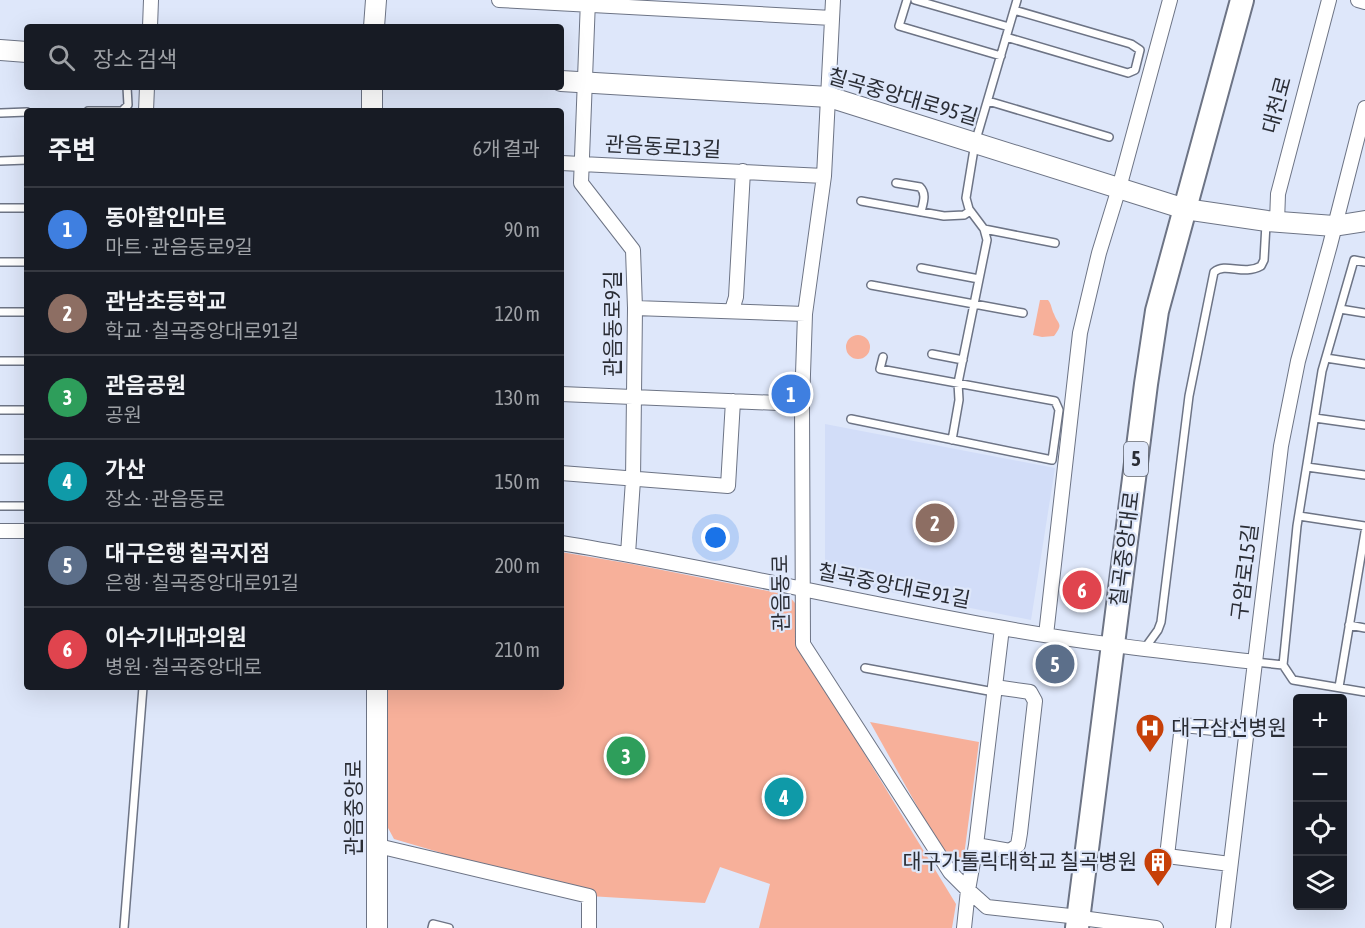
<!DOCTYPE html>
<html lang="ko">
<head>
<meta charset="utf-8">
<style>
  :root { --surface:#171b24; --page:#242831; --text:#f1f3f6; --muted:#9ea1a6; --line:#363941; --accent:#2563eb }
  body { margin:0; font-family:"Asap Condensed","Noto Sans KR",sans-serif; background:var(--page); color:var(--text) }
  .controls { position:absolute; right:18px; bottom:18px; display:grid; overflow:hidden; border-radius:6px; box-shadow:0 6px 24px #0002 }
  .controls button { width:54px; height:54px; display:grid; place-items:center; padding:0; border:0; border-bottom:2px solid var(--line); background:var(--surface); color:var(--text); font:30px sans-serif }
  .you { position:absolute; left:716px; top:538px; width:21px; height:21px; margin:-15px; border:4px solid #fff; border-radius:50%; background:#1a73e8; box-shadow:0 0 0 9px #1a73e833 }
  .badge { display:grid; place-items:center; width:39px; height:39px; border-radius:50%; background:var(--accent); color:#fff; font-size:20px; font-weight:700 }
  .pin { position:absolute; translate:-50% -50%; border:3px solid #fff; box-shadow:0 2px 6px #0006 }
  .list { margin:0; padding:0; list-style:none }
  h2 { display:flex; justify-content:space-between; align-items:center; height:78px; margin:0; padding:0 24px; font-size:26px }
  h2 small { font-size:20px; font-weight:400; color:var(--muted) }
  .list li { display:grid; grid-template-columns:39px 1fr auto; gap:18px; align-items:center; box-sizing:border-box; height:84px; padding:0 24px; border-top:2px solid var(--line) }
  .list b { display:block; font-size:22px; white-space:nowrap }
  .list p { margin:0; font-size:20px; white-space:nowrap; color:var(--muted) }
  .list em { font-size:20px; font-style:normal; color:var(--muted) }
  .icon { flex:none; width:33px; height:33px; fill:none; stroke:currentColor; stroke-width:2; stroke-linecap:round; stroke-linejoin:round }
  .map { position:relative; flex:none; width:1365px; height:928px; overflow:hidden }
  .search { position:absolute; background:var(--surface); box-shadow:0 6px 24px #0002; left:24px; top:24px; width:540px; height:66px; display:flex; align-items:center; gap:15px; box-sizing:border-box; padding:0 21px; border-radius:6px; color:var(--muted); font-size:22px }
  .panel { position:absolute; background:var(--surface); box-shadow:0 6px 24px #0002; left:24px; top:108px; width:540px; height:582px; border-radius:6px }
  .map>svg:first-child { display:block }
</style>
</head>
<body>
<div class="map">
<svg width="1365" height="928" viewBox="0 0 1365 928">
  <rect width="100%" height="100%" fill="#dee7fa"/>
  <path fill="#d2ddf8" d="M825,424L1055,468L1031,620L825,579Z"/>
  <path fill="#f7b09a" d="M1040,300H1048C1052,305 1051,308 1054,314C1058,325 1064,323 1054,336L1042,337L1033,335Z
    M846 347a12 12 0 1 1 24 0a12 12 0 1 1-24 0Z
    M561,552L632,564L788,595L795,603L800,648L956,904L952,928H759L770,884L720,867L705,903L589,896L394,839L387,826L385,687H561Z
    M870,722L979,742L964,856L954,863L946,858Z"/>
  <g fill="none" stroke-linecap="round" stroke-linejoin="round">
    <g stroke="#6d7485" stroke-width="10">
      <path id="service" d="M907,0L899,26L1001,56
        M915,0L1009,27
        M1006,37L1128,73L1135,70L1140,50L1131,44L1014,10
        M988,101L1109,137
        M123,110L128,105L127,87
        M88,111H123
        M1,113L27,112
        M0,161L27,160
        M896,183L920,187C927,194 923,203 921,212
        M861,201L944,216L964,215L970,211
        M0,208H27
        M984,229L1055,243
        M0,262H27
        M921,268L979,279
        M871,285L1023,313
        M1340,309L1365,313
        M0,312H27
        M932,354L963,360
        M1326,358L1365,364
        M0,361H27
        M0,410H27
        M1315,418L1365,425
        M851,419L1052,460L1059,410L1055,401L880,369L883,357
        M952,440L959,400L958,383L987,240L984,229L969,209L966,198L975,143L1017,0
        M0,459H27
        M1307,467L1365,475
        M0,506H27
        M1299,516L1365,526
        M1349,625L1365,628
        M1145,648L1158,630L1161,622L1189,396L1214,272C1226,262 1243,276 1261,266L1264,260L1266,224
        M1255,662L1283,665L1293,680L1365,692
        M1283,665L1297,526L1322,371L1354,260L1365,262
        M865,668L994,692
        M1339,687L1365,532
        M124,928L143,687
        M432,928L433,924L449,928"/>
    </g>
    <g stroke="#6d7485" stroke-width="16">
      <path id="minor" d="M499,0L832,18
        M588,0L581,183L633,250L635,308L633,480L628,554
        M833,0L824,176L805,314L802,404L803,644L950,872L968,890L964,928
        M1358,0L1365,2
        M150,27L151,0
        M146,111L147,87
        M561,163L824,176
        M1277,222L1278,194L1329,0
        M635,308L805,314
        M732,310L736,297L743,171
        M561,394L802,404
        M561,473L728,486L733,401
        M0,531H27
        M561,543C709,567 855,602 1003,628C1086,643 1170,652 1255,662
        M1002,628L976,845L968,890L987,907L1070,916
        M1046,635L1080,333L1099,253L1119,188L1170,0
        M976,845L1010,851L1018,845L1020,833L1035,701L1030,692L995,687
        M378,846L589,896V928
        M1230,864L1167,856L1182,725L1246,731
        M1089,919L1156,928
        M1223,928L1281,446L1298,361L1330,245L1365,108"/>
    </g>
    <g stroke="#6d7485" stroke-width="22">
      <path id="secondary" d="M374,27L376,0
        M0,50L27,52
        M561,81L829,97L1185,209L1267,221L1334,226L1365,221
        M372,87V111
        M377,687V928"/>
    </g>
    <g stroke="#6d7485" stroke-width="26">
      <path id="primary" d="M1077,928L1146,384L1157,311L1242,0"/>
    </g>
    <use href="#service" stroke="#fff" stroke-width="7"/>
    <use href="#minor" stroke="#fff" stroke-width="14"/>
    <use href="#secondary" stroke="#fff" stroke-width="20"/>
    <use href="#primary" stroke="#fff" stroke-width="22"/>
  </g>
  <defs>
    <g id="hospital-pin" transform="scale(1.5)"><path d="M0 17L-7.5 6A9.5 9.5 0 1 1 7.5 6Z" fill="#c74008" stroke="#dee7fa"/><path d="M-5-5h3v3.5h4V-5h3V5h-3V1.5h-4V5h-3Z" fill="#fff"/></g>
    <g id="building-pin" transform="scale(1.5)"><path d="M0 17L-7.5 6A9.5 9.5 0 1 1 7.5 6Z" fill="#c74008" stroke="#dee7fa"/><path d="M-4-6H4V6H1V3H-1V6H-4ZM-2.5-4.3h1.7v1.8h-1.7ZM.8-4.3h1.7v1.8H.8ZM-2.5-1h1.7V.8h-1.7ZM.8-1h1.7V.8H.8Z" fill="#fff"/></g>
  </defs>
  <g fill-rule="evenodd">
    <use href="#hospital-pin" x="1150" y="728"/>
    <use href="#building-pin" x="1158" y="862"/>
  </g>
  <g text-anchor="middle" stroke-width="4.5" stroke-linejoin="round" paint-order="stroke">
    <rect fill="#dee7fa" stroke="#606570" stroke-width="1.5" x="1124" y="442" width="24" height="34" rx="4.5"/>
    <g font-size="20" font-weight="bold" fill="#2a2d35">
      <text x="1136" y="466">5</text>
    </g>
    <g font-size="21" fill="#2a2d35" stroke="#dee7fa">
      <text transform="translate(903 97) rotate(16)" y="7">칠곡중앙대로95길</text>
      <text transform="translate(1277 105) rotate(-75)" y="7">대천로</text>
      <text transform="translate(663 147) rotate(3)" y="7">관음동로13길</text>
      <text transform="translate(613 324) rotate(-90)" y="7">관음동로9길</text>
      <text transform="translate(1125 549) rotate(-83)" y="7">칠곡중앙대로</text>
      <text transform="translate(1245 572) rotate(-83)" y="7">구암로15길</text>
      <text transform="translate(894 586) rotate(11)" y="7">칠곡중앙대로91길</text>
      <text transform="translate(781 593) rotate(-91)" y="7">관음동로</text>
      <text transform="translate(354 808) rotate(-90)" y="7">관음중앙로</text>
    </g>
    <g font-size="21" fill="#2a2d35" stroke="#dee7fa" text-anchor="start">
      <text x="1171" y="735">대구삼선병원</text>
      <text x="1137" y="869" text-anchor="end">대구가톨릭대학교 칠곡병원</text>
    </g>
  </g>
</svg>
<div class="controls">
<button>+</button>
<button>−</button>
<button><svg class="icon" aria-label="locate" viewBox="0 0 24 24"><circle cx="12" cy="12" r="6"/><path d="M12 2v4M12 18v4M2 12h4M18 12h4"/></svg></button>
<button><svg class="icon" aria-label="layers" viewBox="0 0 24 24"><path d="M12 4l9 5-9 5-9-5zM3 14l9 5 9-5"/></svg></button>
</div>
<div class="you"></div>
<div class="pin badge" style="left:791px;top:394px;background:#3f7fe0">1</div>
<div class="pin badge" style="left:935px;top:523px;background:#8d6e63">2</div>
<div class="pin badge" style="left:626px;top:756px;background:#2e9e5b">3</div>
<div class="pin badge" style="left:784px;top:797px;background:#0f9aa8">4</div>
<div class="pin badge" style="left:1055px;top:664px;background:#5c6f8a">5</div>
<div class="pin badge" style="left:1082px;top:590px;background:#e0444e">6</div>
<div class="search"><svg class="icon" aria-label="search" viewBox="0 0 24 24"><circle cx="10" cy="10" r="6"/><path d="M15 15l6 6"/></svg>장소 검색</div>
<section class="panel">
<h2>주변<small>6개 결과</small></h2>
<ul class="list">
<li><span class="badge" style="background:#3f7fe0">1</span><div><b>동아할인마트</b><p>마트 · 관음동로9길</p></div><em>90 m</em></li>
<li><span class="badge" style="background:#8d6e63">2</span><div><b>관남초등학교</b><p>학교 · 칠곡중앙대로91길</p></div><em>120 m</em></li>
<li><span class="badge" style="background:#2e9e5b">3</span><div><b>관음공원</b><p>공원</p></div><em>130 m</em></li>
<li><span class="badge" style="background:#0f9aa8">4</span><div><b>가산</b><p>장소 · 관음동로</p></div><em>150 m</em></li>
<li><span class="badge" style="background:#5c6f8a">5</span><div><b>대구은행 칠곡지점</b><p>은행 · 칠곡중앙대로91길</p></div><em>200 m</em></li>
<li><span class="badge" style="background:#e0444e">6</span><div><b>이수기내과의원</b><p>병원 · 칠곡중앙대로</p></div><em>210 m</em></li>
</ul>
</section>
</div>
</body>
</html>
